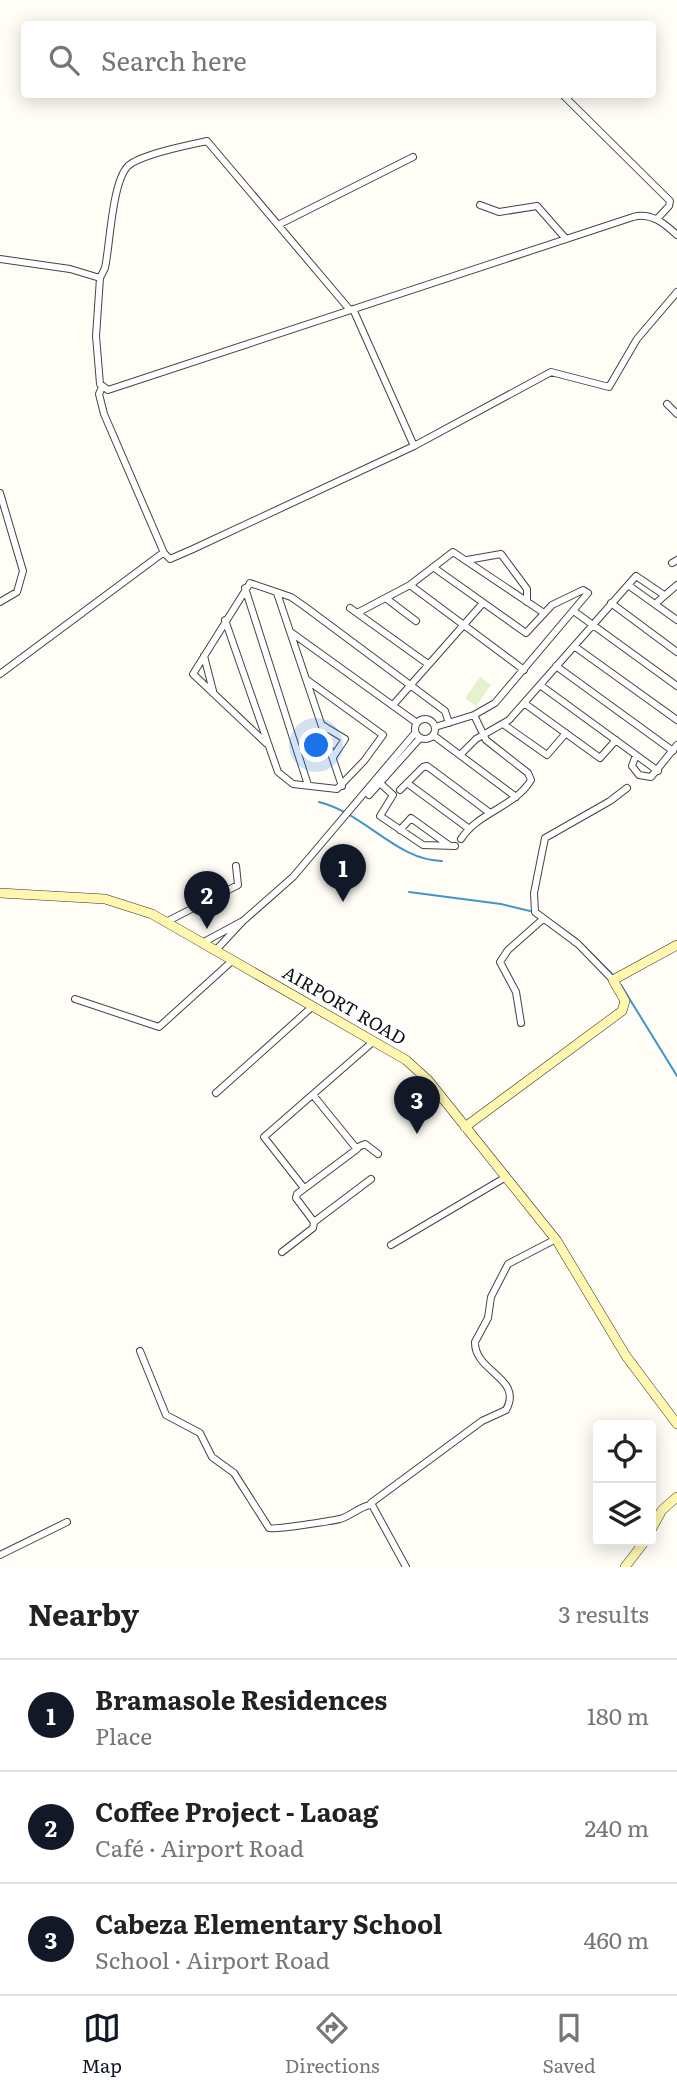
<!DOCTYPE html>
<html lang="en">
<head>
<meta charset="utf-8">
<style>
  :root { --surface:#fff; --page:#f6f6f6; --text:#222; --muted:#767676; --line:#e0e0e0; --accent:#111827 }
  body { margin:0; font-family:Literata,serif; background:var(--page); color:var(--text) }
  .controls { position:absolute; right:21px; bottom:21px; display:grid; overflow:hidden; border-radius:7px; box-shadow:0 4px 18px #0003 }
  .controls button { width:63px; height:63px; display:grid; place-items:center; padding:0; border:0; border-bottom:2px solid var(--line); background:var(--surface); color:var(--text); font:35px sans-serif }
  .you { position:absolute; left:317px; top:746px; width:24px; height:24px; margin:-18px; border:5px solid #fff; border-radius:50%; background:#1a73e8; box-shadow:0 0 0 10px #1a73e833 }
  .badge { display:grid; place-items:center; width:46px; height:46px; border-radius:50%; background:var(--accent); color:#fff; font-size:23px; font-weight:700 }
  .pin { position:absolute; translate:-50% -58px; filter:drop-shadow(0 2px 4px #0008) }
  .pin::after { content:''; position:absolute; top:37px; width:24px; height:21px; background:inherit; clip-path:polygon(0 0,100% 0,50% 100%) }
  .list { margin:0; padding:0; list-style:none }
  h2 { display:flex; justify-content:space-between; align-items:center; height:91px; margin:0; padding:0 28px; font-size:30px }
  h2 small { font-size:23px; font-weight:400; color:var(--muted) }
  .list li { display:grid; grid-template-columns:46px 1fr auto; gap:21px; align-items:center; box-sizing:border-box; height:112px; padding:0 28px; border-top:2px solid var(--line) }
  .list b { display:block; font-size:26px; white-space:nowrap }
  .list p { margin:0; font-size:23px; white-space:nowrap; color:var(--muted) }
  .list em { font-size:23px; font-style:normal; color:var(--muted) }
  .icon { flex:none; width:38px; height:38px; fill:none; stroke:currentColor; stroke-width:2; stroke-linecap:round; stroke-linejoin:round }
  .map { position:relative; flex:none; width:677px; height:1567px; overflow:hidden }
  .search { position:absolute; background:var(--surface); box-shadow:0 4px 18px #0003; left:21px; right:21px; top:21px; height:77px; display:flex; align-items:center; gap:18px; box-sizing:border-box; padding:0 24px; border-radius:7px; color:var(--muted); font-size:26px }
  .sheet { height:427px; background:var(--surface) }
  nav { display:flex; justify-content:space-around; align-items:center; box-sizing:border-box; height:98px; border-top:2px solid var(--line); background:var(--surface); font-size:19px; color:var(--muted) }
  nav a { display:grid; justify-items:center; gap:4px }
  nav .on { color:var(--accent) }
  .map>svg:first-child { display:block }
</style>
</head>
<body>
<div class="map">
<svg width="677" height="1567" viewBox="0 0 677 1567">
  <rect width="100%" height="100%" fill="#fffdf5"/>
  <path fill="#e6f2cf" d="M480,677L491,685L476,706L465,698Z"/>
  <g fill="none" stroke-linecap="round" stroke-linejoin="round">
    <path stroke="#3f96cf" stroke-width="2" d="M319,802C366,814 396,860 442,861
      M409,892L501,904L530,911
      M553,922L577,939
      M581,943L613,975
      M621,985L677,1076"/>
    <g stroke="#444" stroke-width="8">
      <path id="street" d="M563,95L670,201L669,206L657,219
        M480,205L499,212L537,206L566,239
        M280,224L413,157
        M0,259L70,269L100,278L96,336L100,384L108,390L633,217C651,212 664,223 677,235
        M100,278L105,268C110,245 112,182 128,166C141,154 189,145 207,141L350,310
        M353,309L414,446L551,372L609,387L637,339L677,292
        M102,387L99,394L104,414L164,553
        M667,404L677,414
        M0,493L23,571L17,592L0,602
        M467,560L501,554L527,589V602
        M672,563L677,560
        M433,567L526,633L552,605L583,590L588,593L495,703L474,715L435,727
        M410,585L524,670
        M628,585L677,620
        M245,588L308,785
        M277,593L342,786
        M387,599L416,621
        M611,603L677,652
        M655,604L677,585
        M350,608L428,664
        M575,612L677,686
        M357,613L410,585L453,552L544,613
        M225,620L278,772L293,784L337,789L364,761L383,735L307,680
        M292,633L417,723
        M574,646L677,720
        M204,656L213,691
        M556,666L673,751
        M0,674L160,555L164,553L170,559L193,549L414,446
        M540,685L658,771
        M524,703L600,758L616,740
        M393,705L483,603
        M415 729a10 10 0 1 1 20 0a10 10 0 1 1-20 0Z
        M503,724L547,755L566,733
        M322,725L345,739L333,757
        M433,735L516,797
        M266,743L193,674L250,583L291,597L304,606L445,711L449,723
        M460,755L476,739L509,720L636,576L664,595
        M636,755L632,766L639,775L651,777L677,745
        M407,783L468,828
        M381,784L393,795L380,816L423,845L455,846
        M400,790L423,767L427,766L490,813
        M369,795L420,738
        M400,830L411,818L450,846
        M461,839C478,812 515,807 531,780L528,773L486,740L474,715
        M166,922L238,885L236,866
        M202,943L241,922
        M216,950L243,921L293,877L415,733
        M613,980L578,944L535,912L534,893L545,838L610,801L627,788
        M75,999L159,1027L233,960
        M521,1023L516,992L500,962L508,950L543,919
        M216,1093L313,1006
        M313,1095L356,1148L365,1144L378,1154
        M304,1188L264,1137L374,1041
        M314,1222L296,1198L297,1194L357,1149
        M391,1245L506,1177
        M282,1252L313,1228L314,1222L371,1179
        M140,1351L166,1415L200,1433L212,1457L234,1473L269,1528C275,1530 331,1521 340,1519C351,1516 359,1507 370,1505
        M0,1555L67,1522
        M406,1567L371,1503L482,1421L506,1410C524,1378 474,1372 475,1342L488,1318L491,1297L508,1264L556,1239"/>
    </g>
    <g stroke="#333" stroke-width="10">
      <path id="secondary" d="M0,893L105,899L152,914L406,1060L428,1080L557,1241L626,1356L677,1424
        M465,1127L622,1011L625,1001L613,980L677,945
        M651,1530L662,1510L677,1497
        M625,1567L645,1541"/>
    </g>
    <use href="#street" stroke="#fff" stroke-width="6"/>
    <use href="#secondary" stroke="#fff6b0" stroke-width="9"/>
  </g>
  <g text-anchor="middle" stroke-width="7" stroke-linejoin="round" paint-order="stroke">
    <g font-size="18" fill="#111" stroke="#fff">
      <text transform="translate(344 1006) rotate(30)" y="6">AIRPORT ROAD</text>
    </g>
  </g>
</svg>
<div class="controls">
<button><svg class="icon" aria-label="locate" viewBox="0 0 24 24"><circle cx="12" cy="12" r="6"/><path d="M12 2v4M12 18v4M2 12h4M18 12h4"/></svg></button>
<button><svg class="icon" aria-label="layers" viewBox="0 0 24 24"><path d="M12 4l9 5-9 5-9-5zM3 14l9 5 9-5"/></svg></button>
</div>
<div class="you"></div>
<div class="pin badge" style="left:343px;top:902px">1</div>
<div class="pin badge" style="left:207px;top:929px">2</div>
<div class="pin badge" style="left:417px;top:1134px">3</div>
<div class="search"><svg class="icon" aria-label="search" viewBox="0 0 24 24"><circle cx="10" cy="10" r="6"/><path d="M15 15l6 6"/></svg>Search here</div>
</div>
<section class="sheet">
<h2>Nearby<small>3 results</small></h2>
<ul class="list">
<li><span class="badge">1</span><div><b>Bramasole Residences</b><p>Place</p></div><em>180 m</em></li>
<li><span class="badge">2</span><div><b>Coffee Project - Laoag</b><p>Café · Airport Road</p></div><em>240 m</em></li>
<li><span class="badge">3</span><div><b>Cabeza Elementary School</b><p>School · Airport Road</p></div><em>460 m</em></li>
</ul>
</section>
<nav>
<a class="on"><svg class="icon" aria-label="map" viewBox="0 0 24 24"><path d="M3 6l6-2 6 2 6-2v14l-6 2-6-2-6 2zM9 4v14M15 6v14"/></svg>Map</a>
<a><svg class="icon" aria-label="directions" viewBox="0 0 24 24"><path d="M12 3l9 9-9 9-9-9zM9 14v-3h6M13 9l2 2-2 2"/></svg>Directions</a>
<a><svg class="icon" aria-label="saved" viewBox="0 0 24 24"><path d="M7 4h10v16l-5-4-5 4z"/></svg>Saved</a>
</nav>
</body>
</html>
